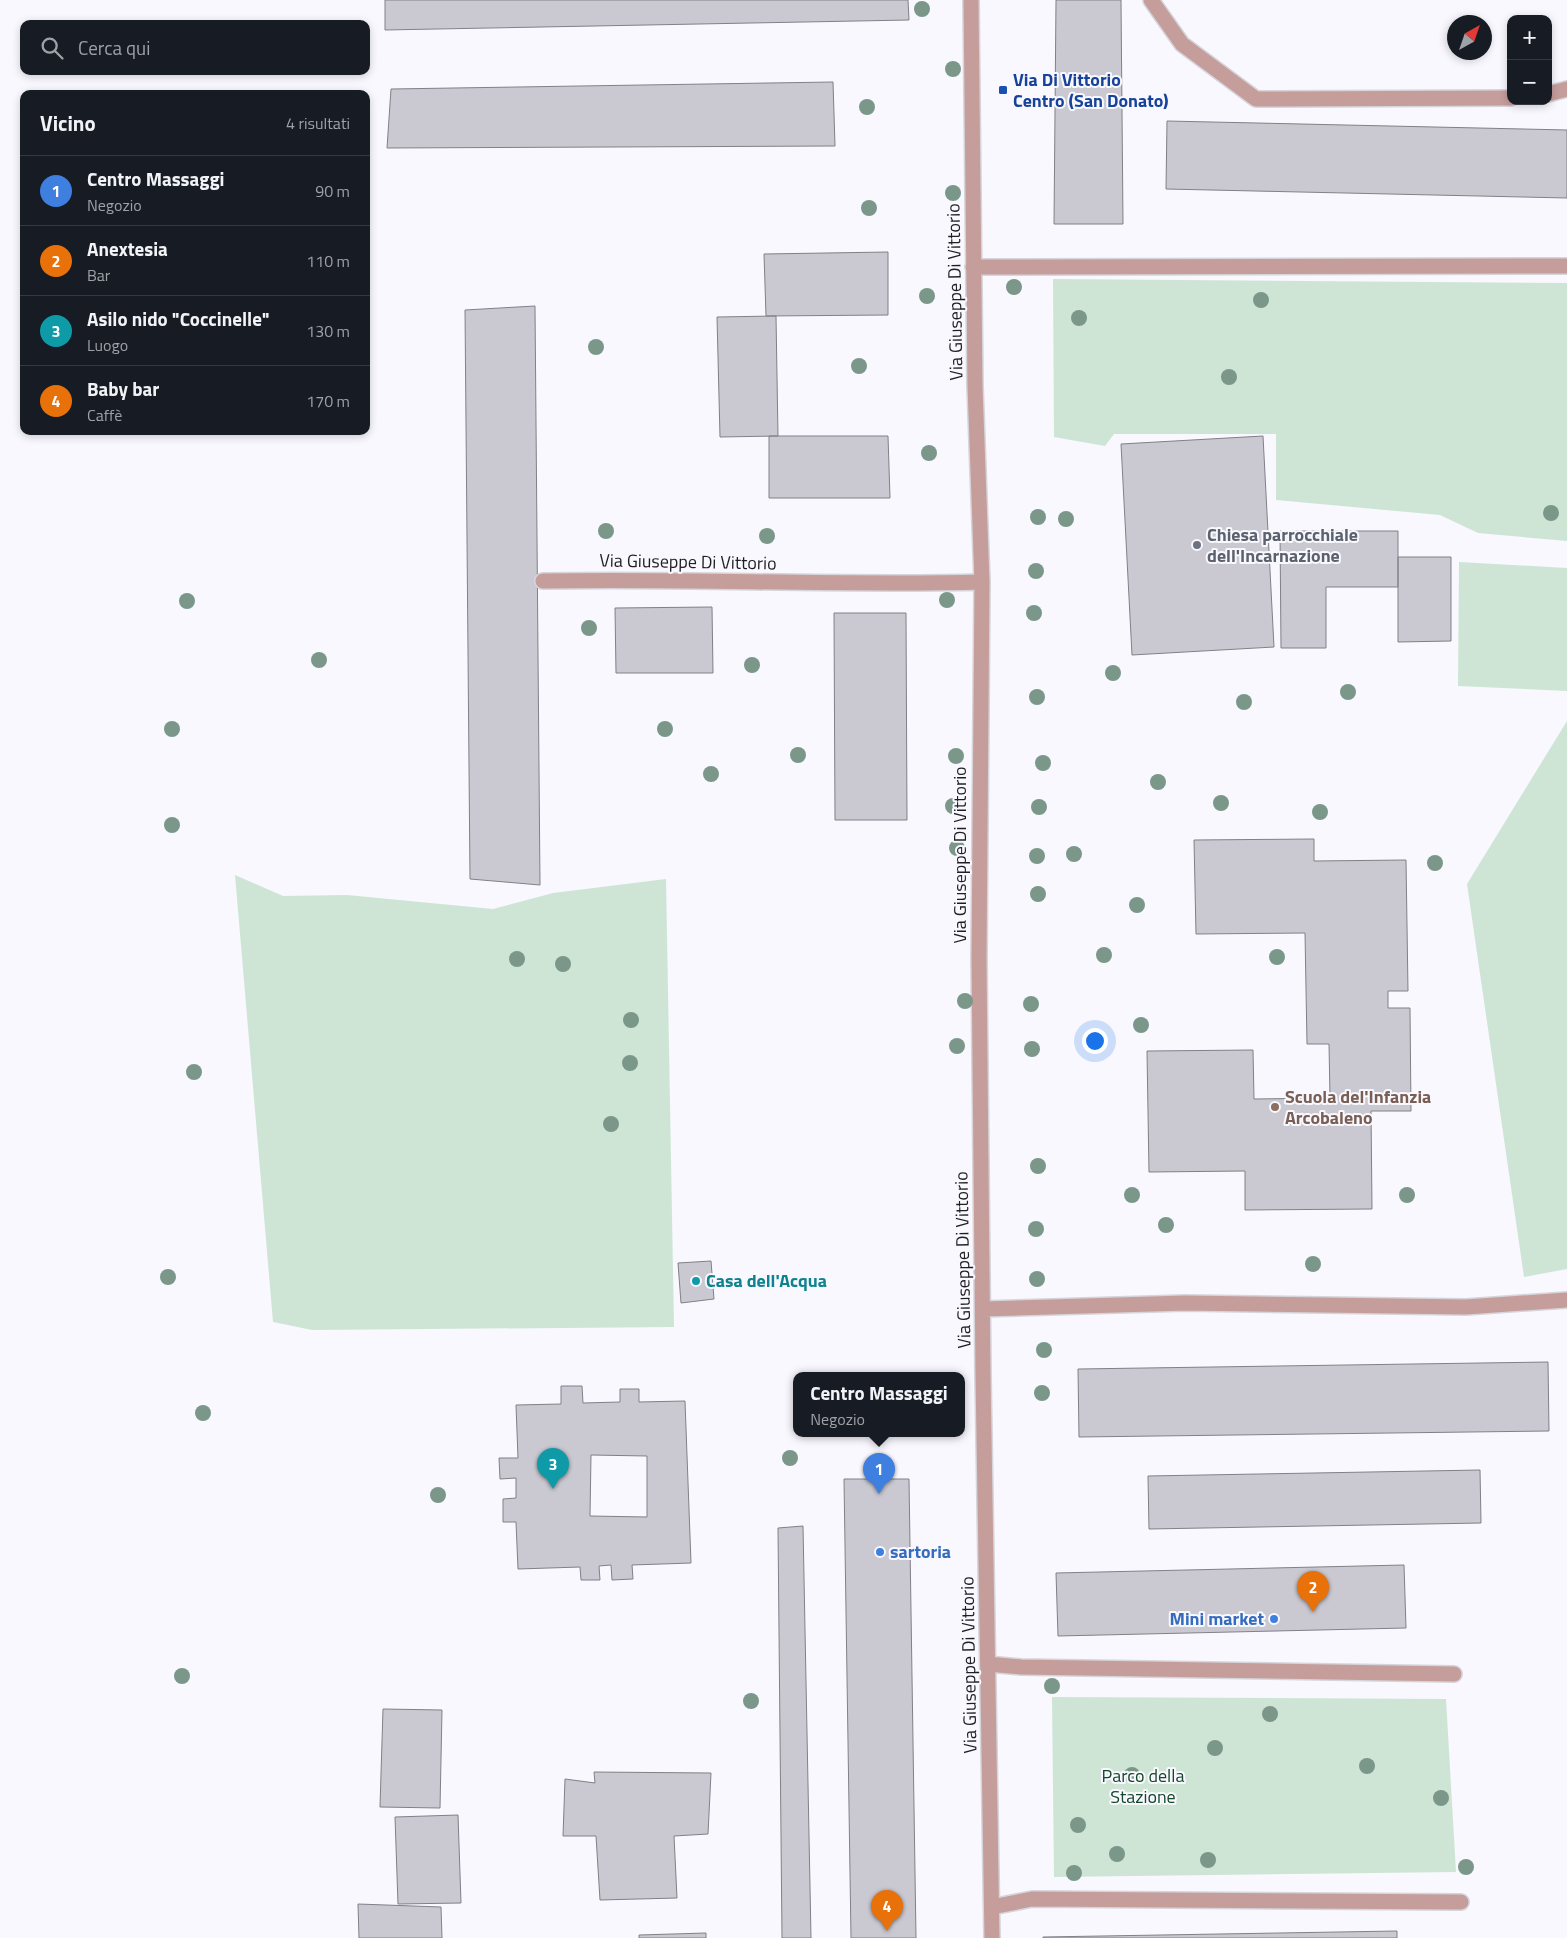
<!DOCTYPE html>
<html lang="it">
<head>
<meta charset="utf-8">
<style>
  :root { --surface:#171b24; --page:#242831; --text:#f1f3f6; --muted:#9ea1a6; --line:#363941; --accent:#cb3e2b }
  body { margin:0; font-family:"Titillium Web",sans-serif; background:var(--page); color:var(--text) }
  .controls { position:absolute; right:15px; top:15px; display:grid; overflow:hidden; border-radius:10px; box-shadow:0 2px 8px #0003 }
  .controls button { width:45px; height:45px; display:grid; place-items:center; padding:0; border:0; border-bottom:1px solid var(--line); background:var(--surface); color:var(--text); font:25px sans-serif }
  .compass { position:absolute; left:1447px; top:15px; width:45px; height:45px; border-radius:50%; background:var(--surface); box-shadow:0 2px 8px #0003; rotate:40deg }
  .you { position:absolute; left:1094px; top:1040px; width:18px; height:18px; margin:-12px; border:4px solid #fff; border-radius:50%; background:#1a73e8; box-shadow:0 0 0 8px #1a73e833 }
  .badge { display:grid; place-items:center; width:32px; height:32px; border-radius:50%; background:var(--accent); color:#fff; font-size:16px; font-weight:700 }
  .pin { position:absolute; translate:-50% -41px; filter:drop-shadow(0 1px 2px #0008) }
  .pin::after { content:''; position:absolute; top:26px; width:18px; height:15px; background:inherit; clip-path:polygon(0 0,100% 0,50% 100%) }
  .popup { position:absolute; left:793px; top:1372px; width:172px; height:65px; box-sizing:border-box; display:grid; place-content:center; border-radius:10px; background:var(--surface); filter:drop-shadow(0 1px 4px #0005); font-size:16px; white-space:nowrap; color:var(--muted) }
  .popup b { font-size:19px; color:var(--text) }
  .popup::after { content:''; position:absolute; left:50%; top:100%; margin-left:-10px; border:10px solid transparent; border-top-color:var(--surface) }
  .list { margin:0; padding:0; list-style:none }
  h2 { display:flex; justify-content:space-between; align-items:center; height:65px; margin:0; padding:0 20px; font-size:21px }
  h2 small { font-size:16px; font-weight:400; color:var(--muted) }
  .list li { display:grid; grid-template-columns:32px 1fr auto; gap:15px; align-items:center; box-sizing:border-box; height:70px; padding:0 20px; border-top:1px solid var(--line) }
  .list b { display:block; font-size:19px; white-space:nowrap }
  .list p { margin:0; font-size:16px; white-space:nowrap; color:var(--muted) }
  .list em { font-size:16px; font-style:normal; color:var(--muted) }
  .icon { flex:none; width:28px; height:28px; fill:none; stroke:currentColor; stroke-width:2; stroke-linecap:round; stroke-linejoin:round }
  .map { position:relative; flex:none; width:1567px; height:1938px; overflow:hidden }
  .search { position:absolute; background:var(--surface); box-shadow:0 2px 8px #0003; left:20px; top:20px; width:350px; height:55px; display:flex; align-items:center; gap:12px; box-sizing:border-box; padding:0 18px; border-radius:10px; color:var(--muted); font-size:19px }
  .panel { position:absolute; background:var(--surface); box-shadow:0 2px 8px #0003; left:20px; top:90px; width:350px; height:345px; border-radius:10px }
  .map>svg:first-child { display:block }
</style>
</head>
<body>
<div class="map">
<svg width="1567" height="1938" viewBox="0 0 1567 1938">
  <rect width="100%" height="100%" fill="#f8f8fe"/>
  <path fill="#cee5d5" d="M1053,279L1567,283V541L1478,533L1440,515L1276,500V434H1114L1105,446L1054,437Z
    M1459,562L1567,568V691L1458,686Z
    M1567,721V1269L1524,1277L1467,884Z
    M235,875L283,896L347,895L493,909L553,893L666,879L674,1327L312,1330L273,1322Z
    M1052,1697L1446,1699L1456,1872L1054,1877Z"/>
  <path fill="#cac9d2" stroke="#818089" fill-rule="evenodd" d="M385,0H908L909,20L385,30Z
    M1056,0H1121L1123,224H1054Z
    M833,82L835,146L387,148L391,89Z
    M1167,121L1567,130V198L1166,189Z
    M888,252V315L766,316L764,254Z
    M535,306L540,885L470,879L465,310Z
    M776,316L778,436L720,437L717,317Z
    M769,436H888L890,498H769Z
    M1263,436L1274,647L1132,655L1121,444Z
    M1280,531H1398V587H1326V648H1281Z
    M1398,557H1451V641L1398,642Z
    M712,607L713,673H616L615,608Z
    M834,613H906L907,820H835Z
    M1314,839V861L1406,860L1408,991H1388V1008H1410L1411,1111H1371L1372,1209L1245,1210V1171L1149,1172L1147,1051L1253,1050L1254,1099L1330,1098L1329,1044H1307L1305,933L1196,934L1194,840Z
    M711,1261L714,1299L681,1303L678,1263Z
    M1548,1362L1549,1431L1079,1437L1078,1369Z
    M561,1386H582L583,1403L620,1402V1389H639V1402L685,1401L691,1563L632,1565L633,1579L612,1580L611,1565L599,1566L600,1580H581L580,1567L518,1569L516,1522H503V1499L516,1498V1478L500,1479L499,1458H518L516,1405L561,1404ZM591,1455L647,1456V1517L590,1516Z
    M1480,1470L1481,1523L1149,1529L1148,1476Z
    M844,1479H909L916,1938H851Z
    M803,1526L811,1938H782L778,1528Z
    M1404,1565L1406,1628L1058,1636L1056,1573Z
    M383,1709L442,1710L440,1808L380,1807Z
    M594,1772L711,1773L708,1834L674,1836L677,1898L600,1900L596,1836H563L565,1779L595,1783Z
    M458,1815L461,1903L398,1904L395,1817Z
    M358,1904L441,1907L442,1938H359Z
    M1397,1931V1938H1043V1937Z
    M706,1933V1938H639V1935Z"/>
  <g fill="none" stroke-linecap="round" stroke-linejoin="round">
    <g stroke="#d5d5db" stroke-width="18">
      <path id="minor" d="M971,0L975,386L982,582L979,958L983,1375L992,1938
        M1151,0L1182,44L1256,99L1511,98
        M1548,94L1567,89
        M973,267L1567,266
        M543,581C689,578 835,586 982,582
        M983,1309L1185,1303L1466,1307L1567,1300
        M988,1664L1021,1667L1454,1674
        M992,1907L1032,1899L1461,1902"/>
    </g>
    <use href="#minor" stroke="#c59e9c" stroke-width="15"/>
  </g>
  <g fill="#7b9789">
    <circle cx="922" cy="9" r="8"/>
    <circle cx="953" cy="69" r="8"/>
    <circle cx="867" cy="107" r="8"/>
    <circle cx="953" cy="193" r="8"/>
    <circle cx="869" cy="208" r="8"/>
    <circle cx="1014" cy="287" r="8"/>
    <circle cx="927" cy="296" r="8"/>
    <circle cx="1261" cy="300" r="8"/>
    <circle cx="1079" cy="318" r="8"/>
    <circle cx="596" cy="347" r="8"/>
    <circle cx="859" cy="366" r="8"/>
    <circle cx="1229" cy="377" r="8"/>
    <circle cx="929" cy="453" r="8"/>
    <circle cx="1551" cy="513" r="8"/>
    <circle cx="1038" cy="517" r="8"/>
    <circle cx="1066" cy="519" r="8"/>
    <circle cx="606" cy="531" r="8"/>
    <circle cx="767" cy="536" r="8"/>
    <circle cx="1036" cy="571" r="8"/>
    <circle cx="947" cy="600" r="8"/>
    <circle cx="187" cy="601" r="8"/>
    <circle cx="1034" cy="613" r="8"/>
    <circle cx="589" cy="628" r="8"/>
    <circle cx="319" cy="660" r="8"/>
    <circle cx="752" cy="665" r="8"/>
    <circle cx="1113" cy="673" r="8"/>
    <circle cx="1348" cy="692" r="8"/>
    <circle cx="1037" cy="697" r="8"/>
    <circle cx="1244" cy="702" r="8"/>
    <circle cx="172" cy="729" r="8"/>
    <circle cx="665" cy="729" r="8"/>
    <circle cx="798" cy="755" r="8"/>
    <circle cx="956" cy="756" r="8"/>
    <circle cx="1043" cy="763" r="8"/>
    <circle cx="711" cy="774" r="8"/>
    <circle cx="1158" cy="782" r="8"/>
    <circle cx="1221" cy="803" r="8"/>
    <circle cx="953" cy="806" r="8"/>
    <circle cx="1039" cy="807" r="8"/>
    <circle cx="1320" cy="812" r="8"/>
    <circle cx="172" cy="825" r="8"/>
    <circle cx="957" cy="848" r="8"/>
    <circle cx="1074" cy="854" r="8"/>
    <circle cx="1037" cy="856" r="8"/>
    <circle cx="1435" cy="863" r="8"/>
    <circle cx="1038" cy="894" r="8"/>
    <circle cx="1137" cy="905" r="8"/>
    <circle cx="1104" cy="955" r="8"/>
    <circle cx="1277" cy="957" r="8"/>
    <circle cx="517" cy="959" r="8"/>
    <circle cx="563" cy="964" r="8"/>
    <circle cx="965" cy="1001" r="8"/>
    <circle cx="1031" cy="1004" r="8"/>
    <circle cx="631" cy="1020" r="8"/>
    <circle cx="1141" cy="1025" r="8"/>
    <circle cx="957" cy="1046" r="8"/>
    <circle cx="1032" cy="1049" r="8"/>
    <circle cx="630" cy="1063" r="8"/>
    <circle cx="194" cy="1072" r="8"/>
    <circle cx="611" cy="1124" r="8"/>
    <circle cx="1038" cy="1166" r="8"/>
    <circle cx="1132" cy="1195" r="8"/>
    <circle cx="1407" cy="1195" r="8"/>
    <circle cx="1166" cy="1225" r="8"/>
    <circle cx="1036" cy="1229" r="8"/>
    <circle cx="1313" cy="1264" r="8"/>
    <circle cx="168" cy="1277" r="8"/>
    <circle cx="1037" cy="1279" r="8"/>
    <circle cx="1044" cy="1350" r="8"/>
    <circle cx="1042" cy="1393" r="8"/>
    <circle cx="203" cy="1413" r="8"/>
    <circle cx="790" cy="1458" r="8"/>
    <circle cx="438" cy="1495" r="8"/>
    <circle cx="182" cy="1676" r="8"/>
    <circle cx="1052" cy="1686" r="8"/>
    <circle cx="751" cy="1701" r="8"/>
    <circle cx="1270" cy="1714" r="8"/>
    <circle cx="1215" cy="1748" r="8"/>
    <circle cx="1367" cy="1766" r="8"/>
    <circle cx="1132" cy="1775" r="8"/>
    <circle cx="1441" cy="1798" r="8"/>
    <circle cx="1078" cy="1825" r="8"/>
    <circle cx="1117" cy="1854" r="8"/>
    <circle cx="1208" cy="1860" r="8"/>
    <circle cx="1466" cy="1867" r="8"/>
    <circle cx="1074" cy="1873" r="8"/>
  </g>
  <rect fill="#1a4fb4" stroke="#f8f8fe" stroke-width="2" x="998" y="85" width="10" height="10" rx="2.5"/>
  <circle fill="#6b7280" stroke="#f8f8fe" stroke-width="2" cx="1197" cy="545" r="5"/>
  <circle fill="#8d6e63" stroke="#f8f8fe" stroke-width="2" cx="1275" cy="1107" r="5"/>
  <circle fill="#0f9aa8" stroke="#f8f8fe" stroke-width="2" cx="696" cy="1281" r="5"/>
  <g fill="#3f7fe0" stroke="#f8f8fe" stroke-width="2">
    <circle cx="880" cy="1552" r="5"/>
    <circle cx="1274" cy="1619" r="5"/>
  </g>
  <g text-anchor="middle" stroke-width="4" stroke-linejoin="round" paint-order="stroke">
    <g font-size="18" font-weight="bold" fill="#164399" stroke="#f8f8fe" text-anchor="start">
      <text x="1013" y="86">Via Di Vittorio<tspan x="1013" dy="21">Centro (San Donato)</tspan></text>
    </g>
    <g font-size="18" fill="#1f1e22" stroke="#f8f8fe">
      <text transform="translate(955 292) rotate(-91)" y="6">Via Giuseppe Di Vittorio</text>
      <text transform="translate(688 562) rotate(1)" y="6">Via Giuseppe Di Vittorio</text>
      <text transform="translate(960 855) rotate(-90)" y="6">Via Giuseppe Di Vittorio</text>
      <text transform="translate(963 1260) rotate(-91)" y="6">Via Giuseppe Di Vittorio</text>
      <text transform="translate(969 1665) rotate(-91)" y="6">Via Giuseppe Di Vittorio</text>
    </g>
    <g font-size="18" font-weight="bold" fill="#5b616d" stroke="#f8f8fe" text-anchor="start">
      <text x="1207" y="541">Chiesa parrocchiale<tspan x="1207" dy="21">dell'Incarnazione</tspan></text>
    </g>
    <g font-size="18" font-weight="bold" fill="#785e54" stroke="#f8f8fe" text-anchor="start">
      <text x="1285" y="1103">Scuola del'Infanzia<tspan x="1285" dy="21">Arcobaleno</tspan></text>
    </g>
    <g font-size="18" font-weight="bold" fill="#0d838f" stroke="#f8f8fe" text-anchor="start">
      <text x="706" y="1287">Casa dell'Acqua</text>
    </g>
    <g font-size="18" font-weight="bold" fill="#366cbe" stroke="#f8f8fe" text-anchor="start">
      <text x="890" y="1558">sartoria</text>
      <text x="1264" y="1625" text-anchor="end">Mini market</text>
    </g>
    <g font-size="18" fill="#14472a" stroke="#f8f8fe">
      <text x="1143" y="1782">Parco della<tspan x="1143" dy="21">Stazione</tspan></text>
    </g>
  </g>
</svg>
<div class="controls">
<button>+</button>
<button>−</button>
</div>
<svg class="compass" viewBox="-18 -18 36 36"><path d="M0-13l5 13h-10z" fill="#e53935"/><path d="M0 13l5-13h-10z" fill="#9ea1a6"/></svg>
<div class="you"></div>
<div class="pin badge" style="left:879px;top:1494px;background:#3f7fe0">1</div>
<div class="popup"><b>Centro Massaggi</b>Negozio</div>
<div class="pin badge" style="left:1313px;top:1612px;background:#e8710a">2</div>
<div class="pin badge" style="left:553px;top:1489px;background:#0f9aa8">3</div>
<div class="pin badge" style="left:887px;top:1931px;background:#e8710a">4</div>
<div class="search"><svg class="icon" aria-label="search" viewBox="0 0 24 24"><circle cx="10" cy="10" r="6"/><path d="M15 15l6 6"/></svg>Cerca qui</div>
<section class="panel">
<h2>Vicino<small>4 risultati</small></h2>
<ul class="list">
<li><span class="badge" style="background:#3f7fe0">1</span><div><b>Centro Massaggi</b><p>Negozio</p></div><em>90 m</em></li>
<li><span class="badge" style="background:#e8710a">2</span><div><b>Anextesia</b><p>Bar</p></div><em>110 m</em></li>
<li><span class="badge" style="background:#0f9aa8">3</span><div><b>Asilo nido &quot;Coccinelle&quot;</b><p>Luogo</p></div><em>130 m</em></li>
<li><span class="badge" style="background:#e8710a">4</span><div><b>Baby bar</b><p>Caffè</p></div><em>170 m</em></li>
</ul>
</section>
</div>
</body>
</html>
